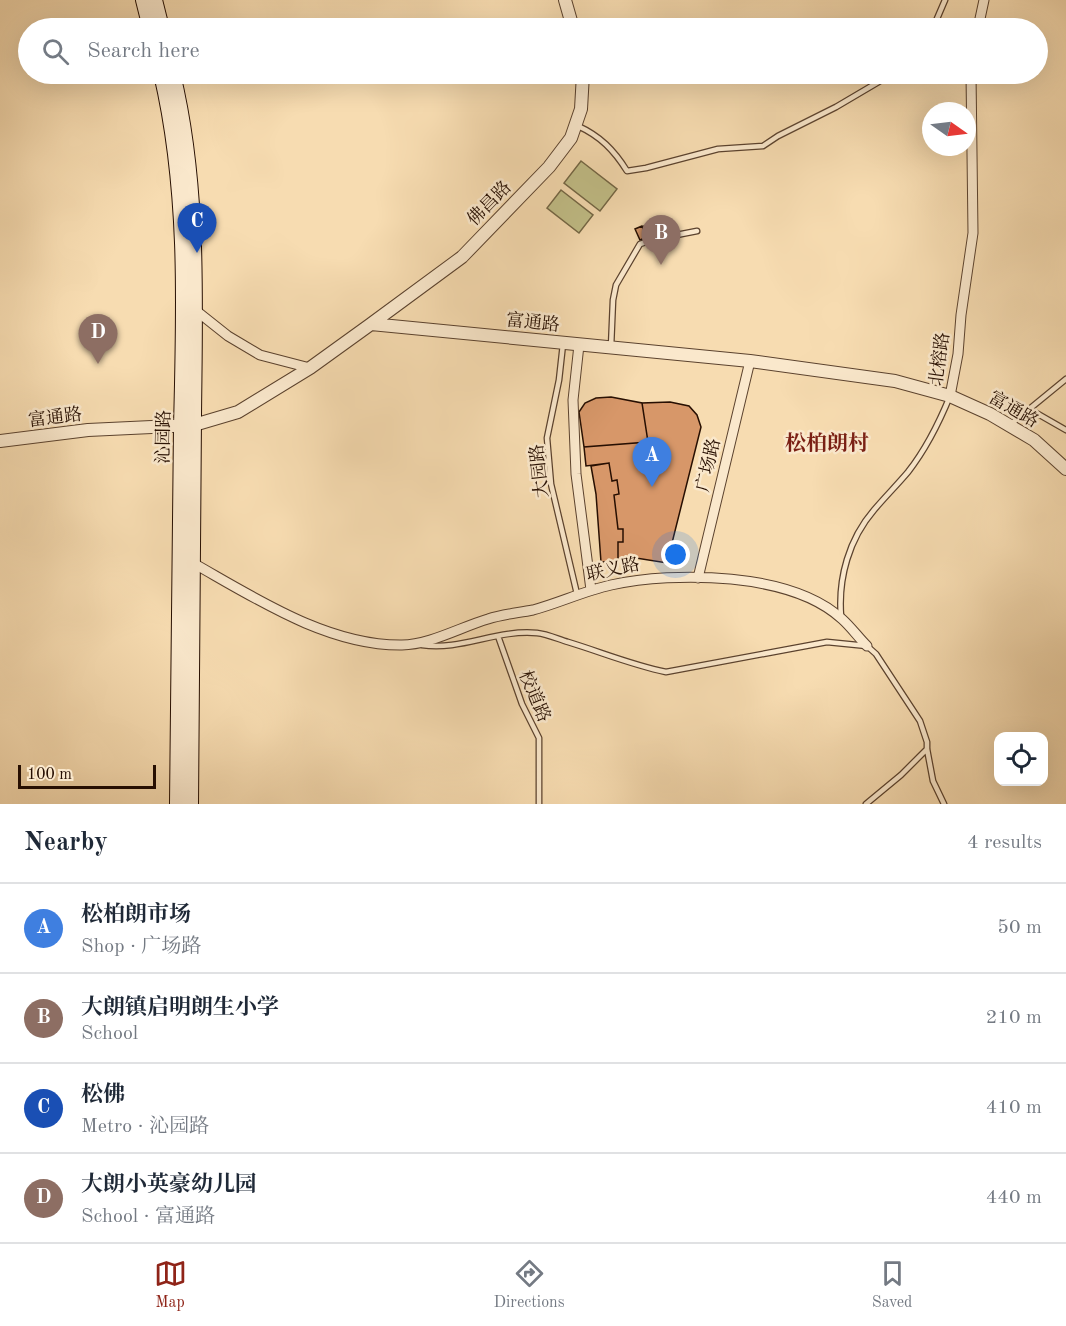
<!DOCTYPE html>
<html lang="en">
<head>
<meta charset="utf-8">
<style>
  :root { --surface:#fff; --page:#f6f6f7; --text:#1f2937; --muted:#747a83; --line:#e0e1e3; --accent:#8f2418 }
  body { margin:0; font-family:"Old Standard TT","Noto Serif SC",serif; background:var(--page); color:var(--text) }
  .controls { position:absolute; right:18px; bottom:18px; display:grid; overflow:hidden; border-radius:12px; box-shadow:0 6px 24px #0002 }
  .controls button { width:54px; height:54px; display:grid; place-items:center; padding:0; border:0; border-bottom:2px solid var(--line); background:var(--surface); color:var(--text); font:30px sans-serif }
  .compass { position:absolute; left:922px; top:102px; width:54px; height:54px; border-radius:50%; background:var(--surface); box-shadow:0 6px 24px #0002; rotate:104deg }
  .scale { position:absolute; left:18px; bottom:15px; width:138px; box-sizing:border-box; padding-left:6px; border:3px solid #270f02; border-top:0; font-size:16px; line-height:21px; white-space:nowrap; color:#270f02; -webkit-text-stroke:4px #fae8cc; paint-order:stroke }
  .you { position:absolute; left:676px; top:555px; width:21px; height:21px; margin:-15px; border:4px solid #fff; border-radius:50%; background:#1a73e8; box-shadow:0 0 0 9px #1a73e833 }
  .badge { display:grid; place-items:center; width:39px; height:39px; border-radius:50%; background:var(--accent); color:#fff; font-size:20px; font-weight:700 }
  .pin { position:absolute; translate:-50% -50px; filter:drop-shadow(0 2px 3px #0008) }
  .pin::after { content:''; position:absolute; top:32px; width:21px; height:18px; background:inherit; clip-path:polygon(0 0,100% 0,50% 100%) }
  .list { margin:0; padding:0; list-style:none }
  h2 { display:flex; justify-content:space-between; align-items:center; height:78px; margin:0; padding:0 24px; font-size:26px }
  h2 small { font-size:20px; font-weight:400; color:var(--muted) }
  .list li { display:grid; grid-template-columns:39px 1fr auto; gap:18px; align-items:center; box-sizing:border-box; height:90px; padding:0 24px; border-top:2px solid var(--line) }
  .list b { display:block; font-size:22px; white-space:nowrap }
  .list p { margin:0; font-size:20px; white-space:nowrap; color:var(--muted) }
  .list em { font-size:20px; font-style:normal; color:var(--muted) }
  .icon { flex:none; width:33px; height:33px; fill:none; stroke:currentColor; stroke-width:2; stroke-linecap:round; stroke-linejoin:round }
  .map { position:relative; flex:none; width:1066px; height:804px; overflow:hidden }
  .search { position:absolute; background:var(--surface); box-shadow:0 6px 24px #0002; left:18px; right:18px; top:18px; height:66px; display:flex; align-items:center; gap:15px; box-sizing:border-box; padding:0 21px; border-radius:33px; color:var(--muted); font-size:22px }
  .sheet { height:438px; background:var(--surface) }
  nav { display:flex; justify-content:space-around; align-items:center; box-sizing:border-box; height:84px; border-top:2px solid var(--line); background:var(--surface); font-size:16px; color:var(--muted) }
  nav a { display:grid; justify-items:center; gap:3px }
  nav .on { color:var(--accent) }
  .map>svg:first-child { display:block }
</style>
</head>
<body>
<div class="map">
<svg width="1066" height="804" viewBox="0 0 1066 804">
  <rect width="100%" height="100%" fill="#f7dcb1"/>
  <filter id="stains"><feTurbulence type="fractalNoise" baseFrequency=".00333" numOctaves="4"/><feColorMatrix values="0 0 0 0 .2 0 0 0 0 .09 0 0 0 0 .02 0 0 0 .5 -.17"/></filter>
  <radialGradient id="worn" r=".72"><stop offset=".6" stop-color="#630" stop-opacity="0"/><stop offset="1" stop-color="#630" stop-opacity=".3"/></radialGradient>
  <path fill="#c2bf88" stroke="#746745" stroke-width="1.5" d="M581,161L617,189L600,211L564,183Z
    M561,190L593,215L579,233L547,208Z"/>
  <path fill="#d79769" stroke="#270f02" stroke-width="1.5" d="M652,222L656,232L648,235L644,226Z
    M642,226L647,237L640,240L635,229Z
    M611,397L642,403L648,442L584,447L579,412L585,403L596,398Z
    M670,402L689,406L697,415L701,427L667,563L636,558L618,561V542H623V529H618L614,495L619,494L617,480L612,481L609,463L586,466L584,447L648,442L642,403Z
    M609,463L612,481L617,480L619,494L614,495L618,529H623V542H618V561L601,562L596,494L591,466Z"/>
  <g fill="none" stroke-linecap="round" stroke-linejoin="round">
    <g stroke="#5b422e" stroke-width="7">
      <path id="service" d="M933,28L945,0
        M578,126C600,136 614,150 627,171L646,168L718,149L763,146L778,136L836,107L892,74
        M563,344L559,380L547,438L551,484L577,594
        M611,347L613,300L616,285L640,244L656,239L697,231
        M1031,410L1066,430
        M1011,424L1066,379
        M841,616C838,578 849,539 874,510C885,497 897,485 908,472C926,449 939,423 950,396
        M498,636L522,704L539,738V804
        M422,645C461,651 497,629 537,633C547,634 558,639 568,642C601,652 632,665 666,672L827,642L867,646L876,654L920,721L927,742V749L933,781L944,804
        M866,804L901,775L927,749"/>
    </g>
    <g stroke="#5b422e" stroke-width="11">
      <path id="minor" d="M978,28L984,0
        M194,309L228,336L260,355L310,368
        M579,345L573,400L576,474L591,590
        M950,396L958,354L961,315L973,233L971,74
        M193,563C255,598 328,646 402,645C429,645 461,627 488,619C503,614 518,613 533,610C559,603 584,591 611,585C675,571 791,572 842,619C851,627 858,637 867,646
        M698,578L750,361"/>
    </g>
    <g stroke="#5b422e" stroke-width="14">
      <path id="tertiary" d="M565,0L573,28
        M371,324L462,257L549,167L571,138L581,109L583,74
        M0,441L88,430L194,425L238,412L310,368L371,324L750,361L895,381L950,396L990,414L1034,440L1066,469"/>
    </g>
    <g stroke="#270f02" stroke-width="16">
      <path id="secondary" d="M143,0L150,28
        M155,0L162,28
        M161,74C188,190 184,308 181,426C179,552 178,678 177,804
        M173,74C200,186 195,303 194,417C193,546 192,675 191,804"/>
    </g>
    <use href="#service" stroke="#fae8cc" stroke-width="4.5"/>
    <use href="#minor" stroke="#fae8cc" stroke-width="9"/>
    <use href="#tertiary" stroke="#fae8cc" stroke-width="12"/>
    <use href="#secondary" stroke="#fae8cc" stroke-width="14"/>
  </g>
  <g text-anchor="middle" stroke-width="5" stroke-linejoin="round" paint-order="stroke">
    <g font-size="18" fill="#270f02" stroke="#fae8cc">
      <text transform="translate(489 203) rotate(-46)" y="6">佛昌路</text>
      <text transform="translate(533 322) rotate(6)" y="6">富通路</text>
      <text transform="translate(939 359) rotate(-82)" y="6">北榕路</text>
      <text transform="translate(1014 409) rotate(30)" y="6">富通路</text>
      <text transform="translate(55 417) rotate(-7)" y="6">富通路</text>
      <text transform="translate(163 437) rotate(-89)" y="6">沁园路</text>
      <text transform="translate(708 465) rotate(-77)" y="6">广场路</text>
      <text transform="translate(539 471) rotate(-96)" y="6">大园路</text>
      <text transform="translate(613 569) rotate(-12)" y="6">联义路</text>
      <text transform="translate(535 696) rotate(67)" y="6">校道路</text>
    </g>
    <g font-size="21" font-weight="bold" fill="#7a1f14" stroke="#fae8cc">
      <text x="827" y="450">松柏朗村</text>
    </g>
  </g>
  <rect width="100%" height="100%" filter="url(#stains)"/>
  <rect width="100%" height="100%" fill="url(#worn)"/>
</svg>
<div class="controls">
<button><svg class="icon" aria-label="locate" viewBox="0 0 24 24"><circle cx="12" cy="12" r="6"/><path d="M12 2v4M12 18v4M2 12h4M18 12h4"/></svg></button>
</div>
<svg class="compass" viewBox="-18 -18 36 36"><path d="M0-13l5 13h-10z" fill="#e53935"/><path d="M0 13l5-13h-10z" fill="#747a83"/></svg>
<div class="scale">100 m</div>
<div class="you"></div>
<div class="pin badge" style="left:652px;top:487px;background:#3f7fe0">A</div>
<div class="pin badge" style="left:661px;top:265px;background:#8d6e63">B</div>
<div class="pin badge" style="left:197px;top:253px;background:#1a4fb4">C</div>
<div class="pin badge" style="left:98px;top:364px;background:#8d6e63">D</div>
<div class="search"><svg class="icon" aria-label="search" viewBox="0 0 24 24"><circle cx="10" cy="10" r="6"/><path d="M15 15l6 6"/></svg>Search here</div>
</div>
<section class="sheet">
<h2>Nearby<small>4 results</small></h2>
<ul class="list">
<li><span class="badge" style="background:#3f7fe0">A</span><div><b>松柏朗市场</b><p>Shop · 广场路</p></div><em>50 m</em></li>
<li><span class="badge" style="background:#8d6e63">B</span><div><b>大朗镇启明朗生小学</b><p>School</p></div><em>210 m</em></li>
<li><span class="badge" style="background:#1a4fb4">C</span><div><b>松佛</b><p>Metro · 沁园路</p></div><em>410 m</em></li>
<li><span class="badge" style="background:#8d6e63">D</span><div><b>大朗小英豪幼儿园</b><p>School · 富通路</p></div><em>440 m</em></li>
</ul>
</section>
<nav>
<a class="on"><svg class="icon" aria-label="map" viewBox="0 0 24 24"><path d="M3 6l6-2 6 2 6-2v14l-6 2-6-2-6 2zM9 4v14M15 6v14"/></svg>Map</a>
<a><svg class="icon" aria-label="directions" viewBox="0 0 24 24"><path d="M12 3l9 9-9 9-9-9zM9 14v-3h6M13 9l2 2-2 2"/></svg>Directions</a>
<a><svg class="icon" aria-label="saved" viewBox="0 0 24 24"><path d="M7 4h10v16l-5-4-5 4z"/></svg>Saved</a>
</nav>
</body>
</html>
